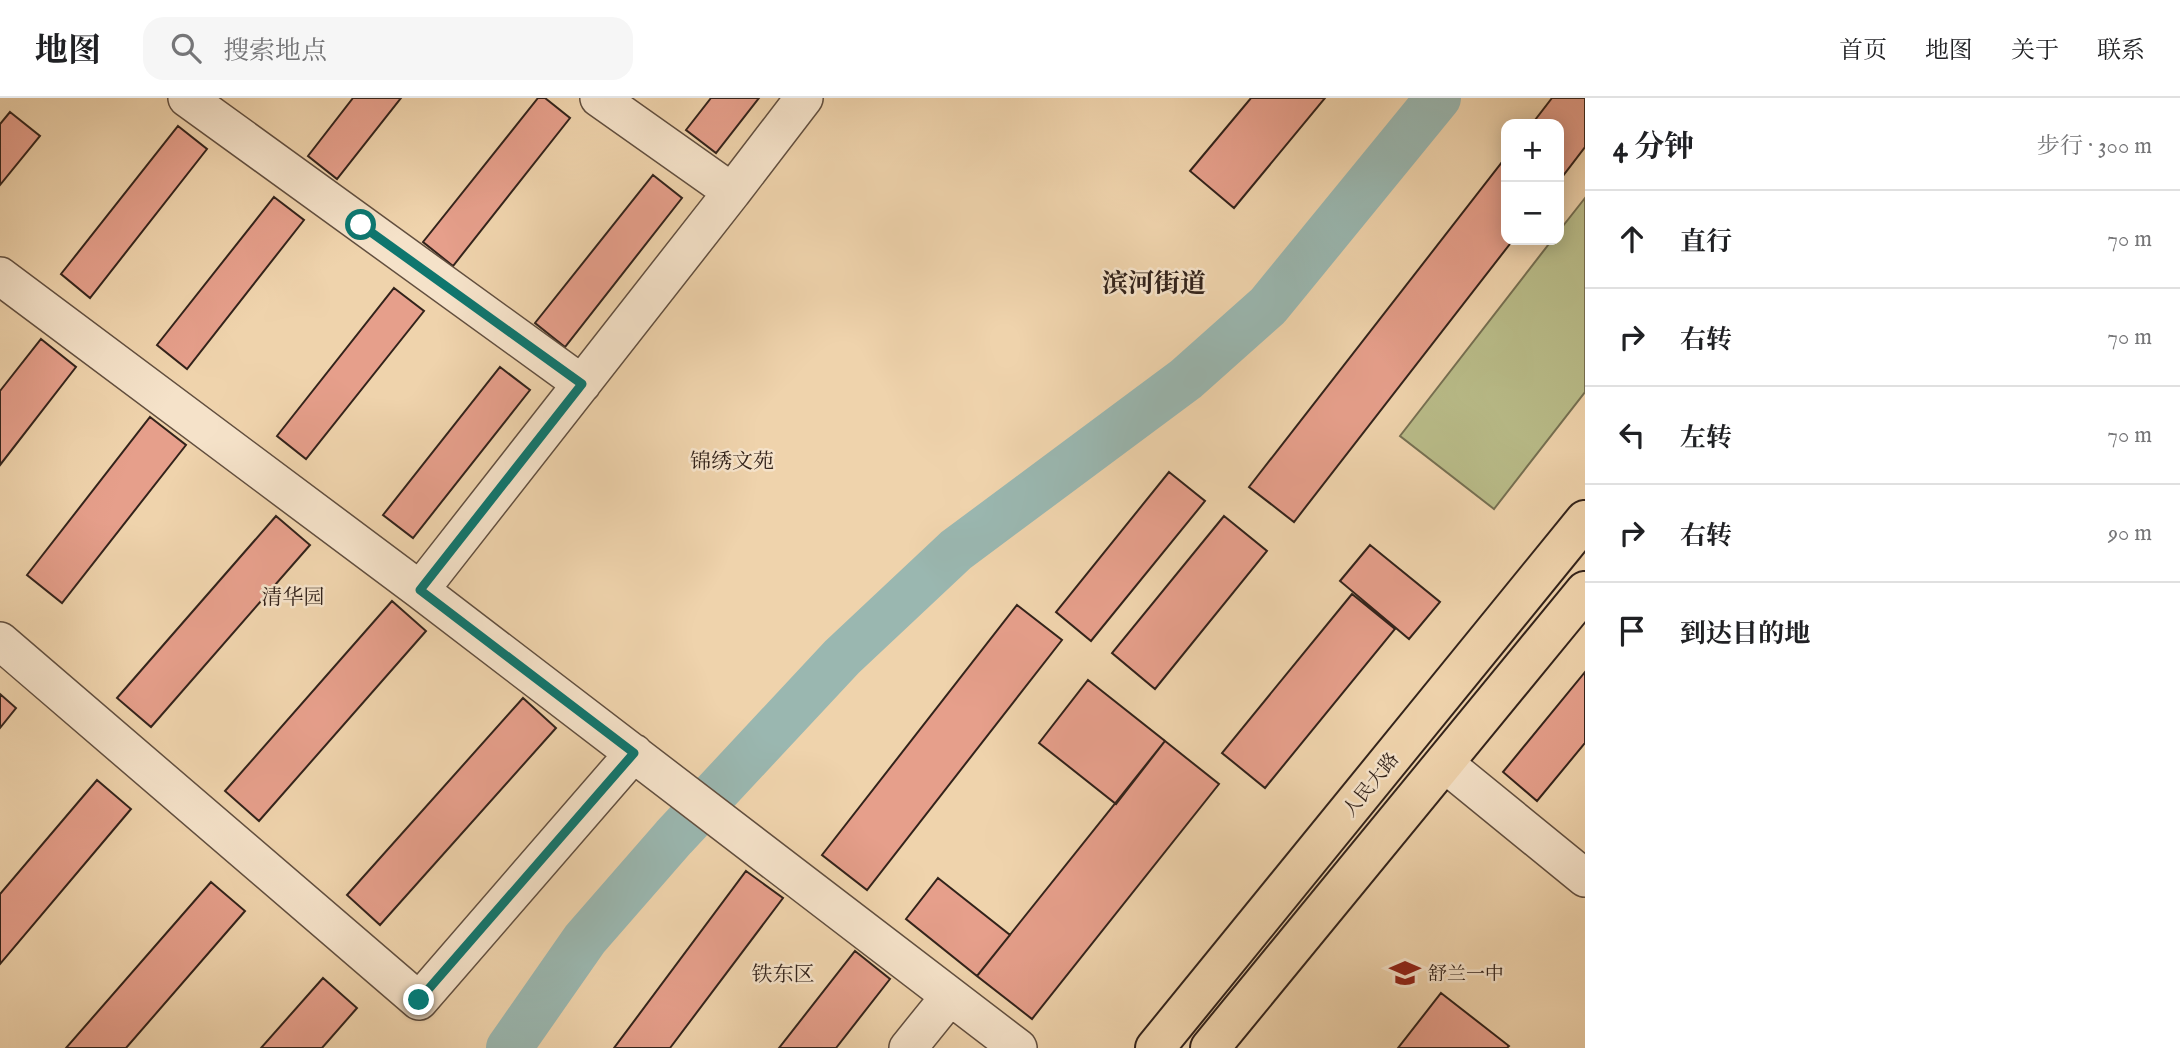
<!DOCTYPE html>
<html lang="zh">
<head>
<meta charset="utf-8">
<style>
  :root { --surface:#fff; --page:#f6f6f6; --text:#202124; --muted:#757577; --line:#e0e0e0 }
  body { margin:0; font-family:"IM FELL English","Noto Serif SC",serif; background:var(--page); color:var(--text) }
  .controls { position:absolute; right:21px; top:21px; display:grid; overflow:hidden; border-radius:14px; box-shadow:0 4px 18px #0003 }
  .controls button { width:63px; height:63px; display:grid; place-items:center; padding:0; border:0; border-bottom:2px solid var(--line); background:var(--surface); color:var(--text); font:35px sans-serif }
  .stop { position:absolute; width:21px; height:21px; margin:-16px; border:5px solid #0f766e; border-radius:50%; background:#fff }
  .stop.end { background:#0f766e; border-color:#fff; box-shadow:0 2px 7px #0008 }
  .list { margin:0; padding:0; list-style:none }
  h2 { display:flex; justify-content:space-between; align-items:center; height:91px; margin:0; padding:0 28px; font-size:30px }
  h2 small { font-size:23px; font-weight:400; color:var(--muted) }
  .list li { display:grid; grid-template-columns:46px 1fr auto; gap:21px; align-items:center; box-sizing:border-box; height:98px; padding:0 28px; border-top:2px solid var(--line) }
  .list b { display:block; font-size:26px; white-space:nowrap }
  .list em { font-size:23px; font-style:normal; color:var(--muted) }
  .icon { flex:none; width:38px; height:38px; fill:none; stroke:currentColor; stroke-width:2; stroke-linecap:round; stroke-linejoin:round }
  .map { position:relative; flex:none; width:1585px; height:950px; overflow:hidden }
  header { display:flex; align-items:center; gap:42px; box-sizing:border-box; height:98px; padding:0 35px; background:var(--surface); border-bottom:2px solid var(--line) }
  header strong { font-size:33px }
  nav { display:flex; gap:38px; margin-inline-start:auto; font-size:24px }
  .search { width:490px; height:63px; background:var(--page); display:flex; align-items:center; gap:18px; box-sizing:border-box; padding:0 24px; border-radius:21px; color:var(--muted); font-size:26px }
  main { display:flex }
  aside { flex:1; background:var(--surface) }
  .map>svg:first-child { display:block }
</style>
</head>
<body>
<header>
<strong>地图</strong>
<div class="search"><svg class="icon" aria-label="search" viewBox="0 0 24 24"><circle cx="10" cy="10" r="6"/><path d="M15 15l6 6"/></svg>搜索地点</div>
<nav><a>首页</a><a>地图</a><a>关于</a><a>联系</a></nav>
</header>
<main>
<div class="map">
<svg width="1585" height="950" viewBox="0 0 1585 950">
  <rect width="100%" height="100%" fill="#efd3ac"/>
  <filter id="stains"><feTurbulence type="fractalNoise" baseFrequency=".00286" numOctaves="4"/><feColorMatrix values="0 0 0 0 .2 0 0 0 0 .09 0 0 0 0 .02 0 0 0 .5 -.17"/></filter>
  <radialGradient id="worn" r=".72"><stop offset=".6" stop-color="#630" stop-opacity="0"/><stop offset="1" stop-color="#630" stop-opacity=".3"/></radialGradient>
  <path fill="#b9bc89" stroke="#767052" stroke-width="2" d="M1585,100V294L1494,411L1400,338L1552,142H1559V133Z"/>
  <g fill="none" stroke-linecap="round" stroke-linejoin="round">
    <path stroke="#9ab7b0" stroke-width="46" d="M509,950L585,841L674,739L842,559L956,452L1186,281L1268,208L1438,0"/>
  </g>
  <path fill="#e69f8b" stroke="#33231b" stroke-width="2" d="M353,0H401L337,81L308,58Z
    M538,0H545L570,20L453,168L423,144Z
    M711,0H759L716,55L686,32Z
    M1251,0H1325L1234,110L1190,73Z
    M1552,0H1585V49L1559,83V26H1532Z
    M10,14L40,38L0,87V26Z
    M178,28L207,51L90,200L61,176Z
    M1506,59V142H1513L1294,424L1249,389Z
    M653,77L682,100L565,249L535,225Z
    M274,99L304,122L187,271L157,247Z
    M394,190L424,213L306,361L277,338Z
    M41,241L76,269L0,367V293Z
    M500,269L530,292L413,440L383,417Z
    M150,319L186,347L62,505L27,477Z
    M1169,374L1205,403L1091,543L1056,514Z
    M276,418L310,447L151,629L117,600Z
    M1224,418L1267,453L1155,591L1112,555Z
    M1370,447L1440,504L1409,541L1340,483Z
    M1352,496L1395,531L1265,690L1222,655Z
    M392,503L426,533L259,723L225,693Z
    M1017,507L1062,542L867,792L822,757Z
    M1585,574V645L1537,703L1503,674Z
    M1088,582L1165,643L1116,706L1039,645Z
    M0,596L16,610L0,630Z
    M523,600L556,630L380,827L347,797Z
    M1165,643L1219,686L1032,921L977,878Z
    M97,682L131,711L0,866V796Z
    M746,773L783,800L670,950H614Z
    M938,780L1010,837L977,878L906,821Z
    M211,784L245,813L126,950H66Z
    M855,853L890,881L836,950H779Z
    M323,880L357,910L322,950H261Z
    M1441,895L1509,948L1507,950H1398Z"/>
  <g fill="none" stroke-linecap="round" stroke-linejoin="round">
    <g stroke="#624f3f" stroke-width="40">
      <path id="minor" d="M187,0L582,286
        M732,94L804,0
        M0,178L420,492L1018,950
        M420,492L732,94L599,0
        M0,543L419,903L634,655
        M1444,665L1585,780
        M908,950L950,898"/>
    </g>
    <g stroke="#33231b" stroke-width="42">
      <path id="major" d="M1155,950L1585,422
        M1210,950L1585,493"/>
    </g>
    <use href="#minor" stroke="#f5e2c9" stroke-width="37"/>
    <use href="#major" stroke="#efd3ac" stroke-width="38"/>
  </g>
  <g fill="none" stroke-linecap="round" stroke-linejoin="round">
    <path stroke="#0f766e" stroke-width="9" d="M361,127L582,286L420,492L634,655L419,902"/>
  </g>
  <defs>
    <g id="school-bare" transform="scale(2.415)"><path d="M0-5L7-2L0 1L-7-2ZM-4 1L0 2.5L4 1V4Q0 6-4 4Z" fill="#8f2418" stroke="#f5e2c9" stroke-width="2.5" paint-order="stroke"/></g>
  </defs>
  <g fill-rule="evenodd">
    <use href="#school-bare" x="1405" y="875"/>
  </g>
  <g text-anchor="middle" stroke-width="5" stroke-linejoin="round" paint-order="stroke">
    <g font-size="19" fill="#33231b" stroke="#f5e2c9">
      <text transform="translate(1370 686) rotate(-51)" y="7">人民大路</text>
    </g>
    <g font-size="19" fill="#33231b" stroke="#f5e2c9" text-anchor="start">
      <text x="1428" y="882">舒兰一中</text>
    </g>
    <g font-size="21" fill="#33231b" stroke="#f5e2c9">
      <text x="732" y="370">锦绣文苑</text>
      <text x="293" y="506">清华园</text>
      <text x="783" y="883">铁东区</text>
    </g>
    <g font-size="26" font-weight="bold" fill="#33231b" stroke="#f5e2c9">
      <text x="1154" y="194">滨河街道</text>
    </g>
  </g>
  <rect width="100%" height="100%" filter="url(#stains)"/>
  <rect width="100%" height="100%" fill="url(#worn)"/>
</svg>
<div class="controls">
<button>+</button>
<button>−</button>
</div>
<div class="stop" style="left:361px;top:127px"></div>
<div class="stop end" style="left:419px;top:902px"></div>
</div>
<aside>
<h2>4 分钟<small>步行 · 300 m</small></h2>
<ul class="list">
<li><svg class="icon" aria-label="ahead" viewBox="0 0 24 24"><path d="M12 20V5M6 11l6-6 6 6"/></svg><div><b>直行</b></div><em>70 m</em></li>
<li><svg class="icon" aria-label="right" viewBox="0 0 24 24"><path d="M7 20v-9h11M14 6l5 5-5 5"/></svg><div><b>右转</b></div><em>70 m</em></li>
<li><svg class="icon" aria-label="left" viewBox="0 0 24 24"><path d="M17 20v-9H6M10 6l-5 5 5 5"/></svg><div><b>左转</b></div><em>70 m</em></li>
<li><svg class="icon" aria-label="right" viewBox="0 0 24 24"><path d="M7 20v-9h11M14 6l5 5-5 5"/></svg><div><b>右转</b></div><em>90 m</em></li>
<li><svg class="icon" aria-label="arrive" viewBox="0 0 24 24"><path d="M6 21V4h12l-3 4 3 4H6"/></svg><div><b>到达目的地</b></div></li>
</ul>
</aside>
</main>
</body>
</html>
